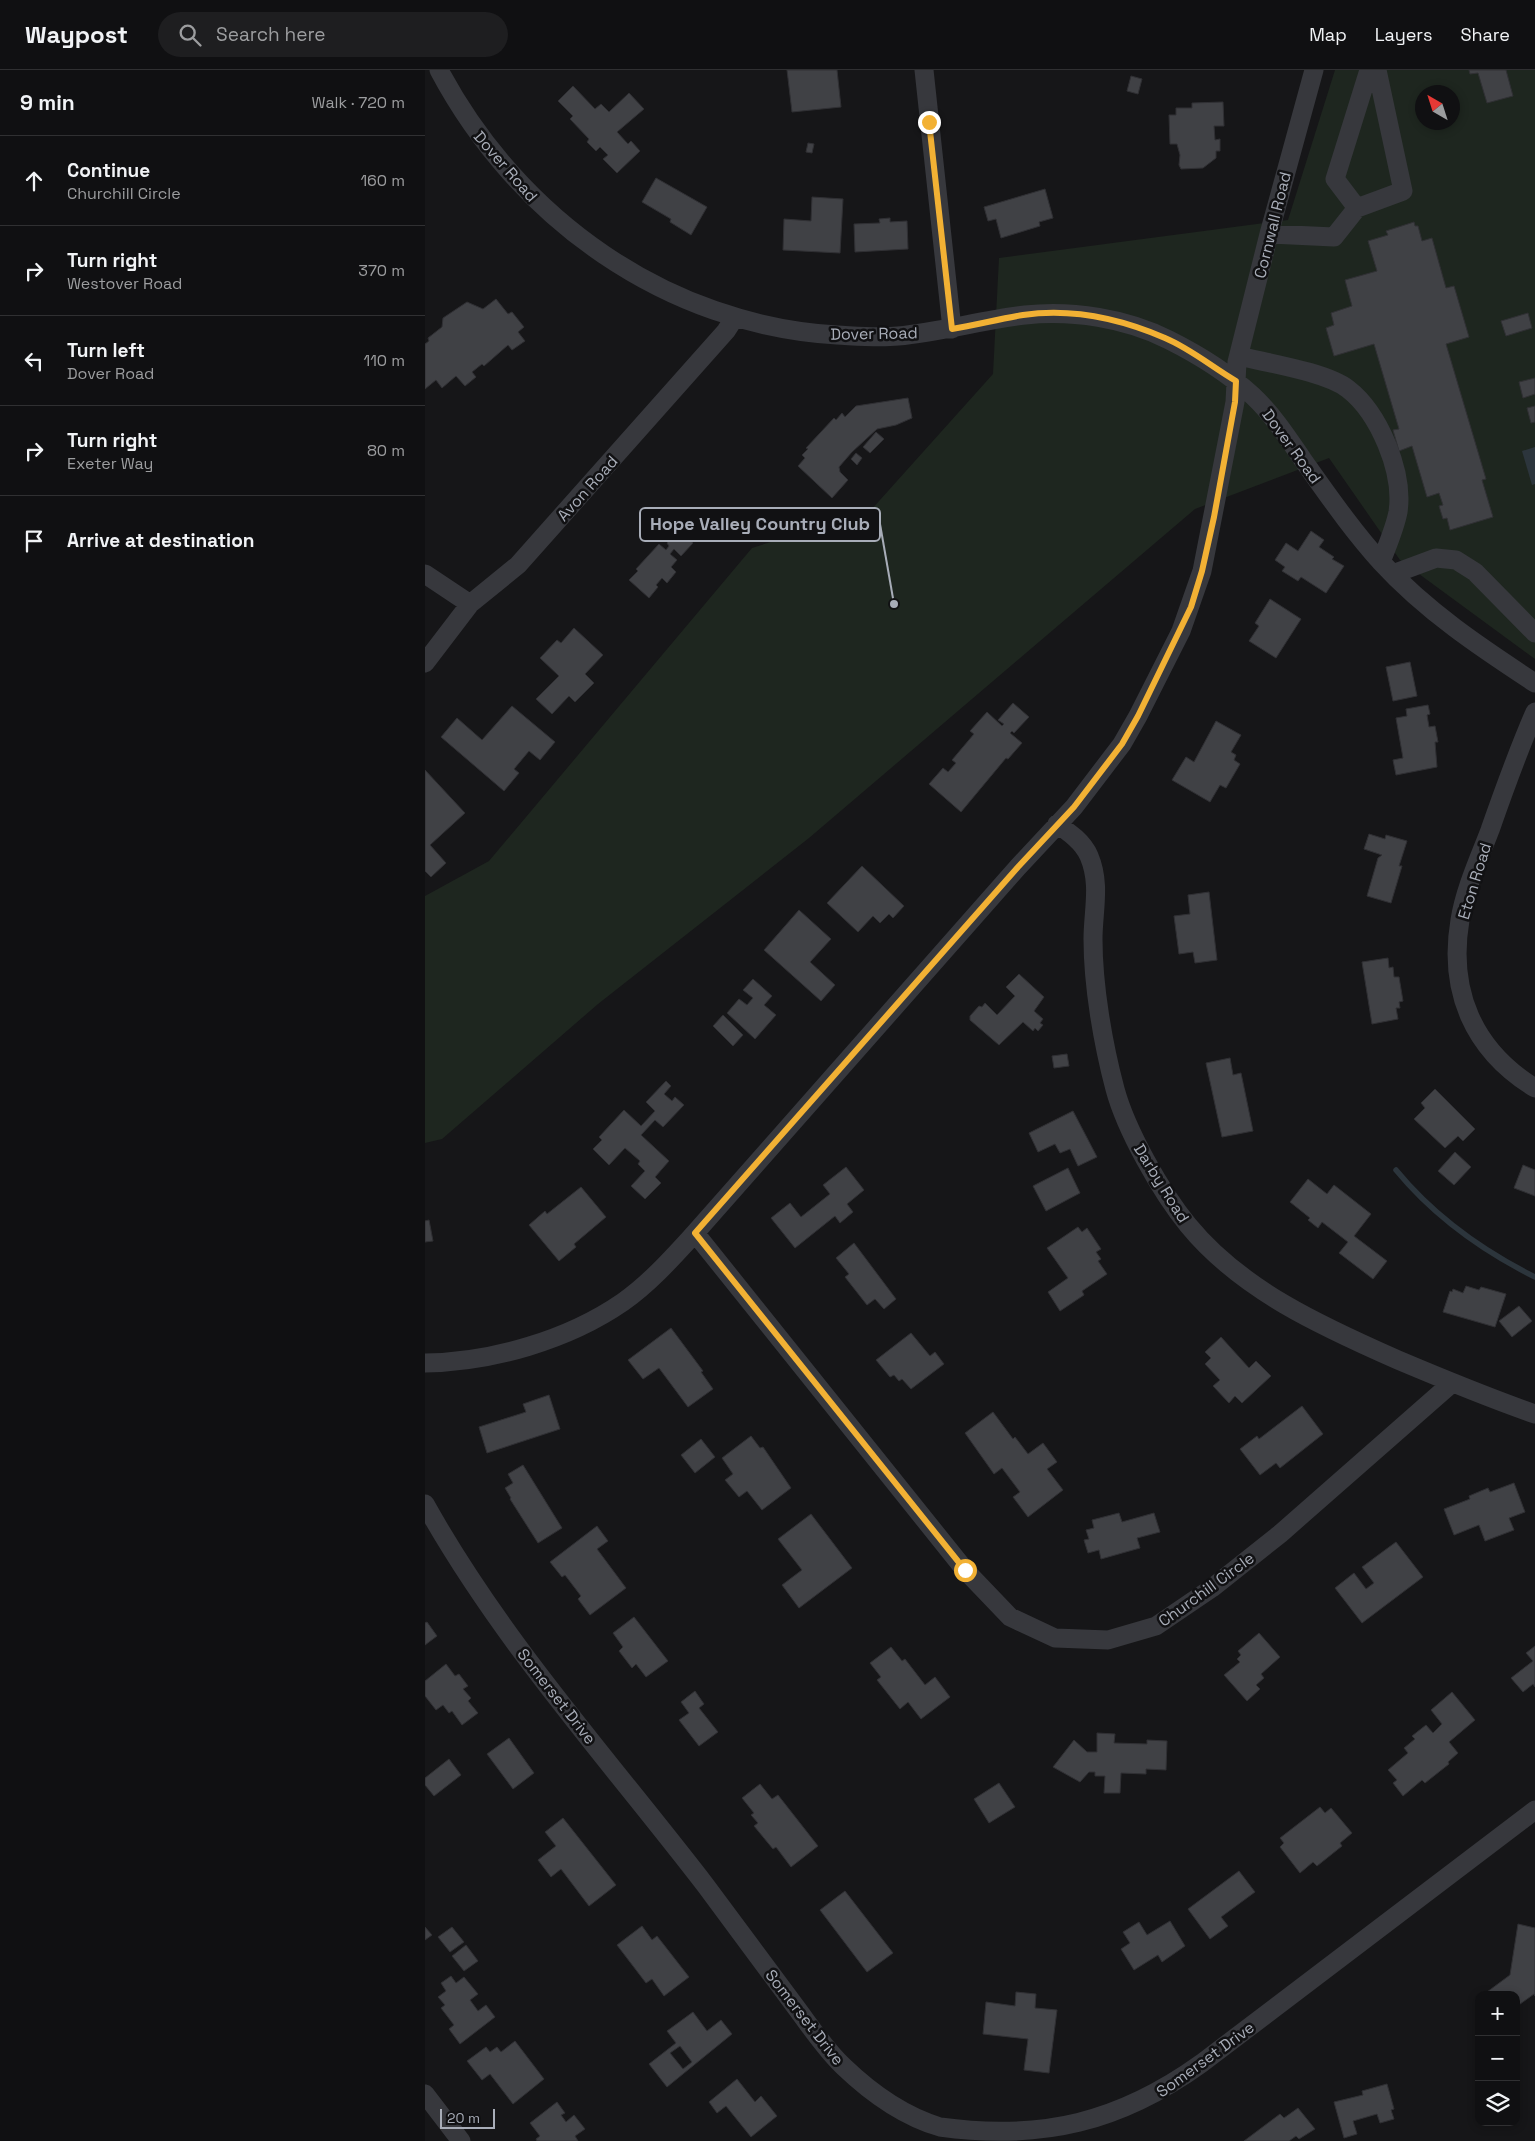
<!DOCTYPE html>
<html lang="en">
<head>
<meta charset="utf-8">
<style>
  :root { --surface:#101012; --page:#1e1e20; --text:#f1f3f6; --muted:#9c9d9f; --line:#303032 }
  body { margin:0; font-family:"Space Grotesk",sans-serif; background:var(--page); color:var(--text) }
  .controls { position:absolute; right:15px; bottom:15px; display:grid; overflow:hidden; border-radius:10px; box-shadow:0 2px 8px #0003 }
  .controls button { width:45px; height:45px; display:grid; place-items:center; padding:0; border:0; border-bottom:1px solid var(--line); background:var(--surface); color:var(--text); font:25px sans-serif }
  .compass { position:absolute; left:990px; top:15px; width:45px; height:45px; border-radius:50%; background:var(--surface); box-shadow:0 2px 8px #0003; rotate:321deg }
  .scale { position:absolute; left:15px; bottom:12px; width:55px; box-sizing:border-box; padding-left:5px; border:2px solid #a8adb8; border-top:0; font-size:14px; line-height:18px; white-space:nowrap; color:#a8adb8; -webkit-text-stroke:4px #111113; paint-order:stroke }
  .stop { position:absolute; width:15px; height:15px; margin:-11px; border:4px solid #f2b134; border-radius:50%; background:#fff }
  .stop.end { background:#f2b134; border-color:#fff; box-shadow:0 1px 5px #0008 }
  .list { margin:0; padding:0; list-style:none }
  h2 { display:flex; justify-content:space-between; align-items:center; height:65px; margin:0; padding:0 20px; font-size:21px }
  h2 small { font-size:16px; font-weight:400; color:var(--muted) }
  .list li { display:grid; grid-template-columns:32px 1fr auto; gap:15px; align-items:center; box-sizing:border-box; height:90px; padding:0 20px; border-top:1px solid var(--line) }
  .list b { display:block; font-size:19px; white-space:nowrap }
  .list p { margin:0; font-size:16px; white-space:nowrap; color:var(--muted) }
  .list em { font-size:16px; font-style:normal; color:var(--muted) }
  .icon { flex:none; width:28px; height:28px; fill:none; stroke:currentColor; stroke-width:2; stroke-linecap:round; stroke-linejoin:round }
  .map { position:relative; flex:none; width:1110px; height:2071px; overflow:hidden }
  header { display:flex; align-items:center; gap:30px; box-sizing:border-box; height:70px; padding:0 25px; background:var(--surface); border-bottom:1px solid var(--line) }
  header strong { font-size:24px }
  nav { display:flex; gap:28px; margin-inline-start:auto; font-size:18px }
  .search { width:350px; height:45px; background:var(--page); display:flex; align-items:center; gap:12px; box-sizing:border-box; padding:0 18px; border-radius:28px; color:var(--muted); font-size:19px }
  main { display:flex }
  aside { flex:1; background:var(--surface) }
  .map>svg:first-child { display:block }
</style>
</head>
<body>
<header>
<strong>Waypost</strong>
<div class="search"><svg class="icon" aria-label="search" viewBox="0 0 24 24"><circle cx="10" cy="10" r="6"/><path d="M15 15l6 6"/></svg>Search here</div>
<nav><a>Map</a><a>Layers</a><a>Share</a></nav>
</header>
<main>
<aside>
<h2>9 min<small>Walk · 720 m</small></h2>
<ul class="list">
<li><svg class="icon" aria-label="ahead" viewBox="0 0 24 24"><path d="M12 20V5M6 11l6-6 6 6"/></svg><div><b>Continue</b><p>Churchill Circle</p></div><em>160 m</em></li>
<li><svg class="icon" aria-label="right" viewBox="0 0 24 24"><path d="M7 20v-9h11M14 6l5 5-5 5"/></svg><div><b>Turn right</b><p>Westover Road</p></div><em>370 m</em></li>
<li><svg class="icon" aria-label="left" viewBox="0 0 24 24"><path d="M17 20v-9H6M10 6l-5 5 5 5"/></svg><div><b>Turn left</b><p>Dover Road</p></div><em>110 m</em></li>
<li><svg class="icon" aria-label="right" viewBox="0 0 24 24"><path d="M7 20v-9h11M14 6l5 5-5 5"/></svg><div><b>Turn right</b><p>Exeter Way</p></div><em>80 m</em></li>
<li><svg class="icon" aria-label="arrive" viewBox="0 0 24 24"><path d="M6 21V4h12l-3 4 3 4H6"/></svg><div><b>Arrive at destination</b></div></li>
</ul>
</aside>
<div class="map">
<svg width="1110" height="2071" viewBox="0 0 1110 2071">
  <rect width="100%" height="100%" fill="#161618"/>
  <path fill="#1e261f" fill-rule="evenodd" d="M910,0H1110V589L975,490L904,388L770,439L384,768L173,934L17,1069L0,1073V826L64,791L327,478L446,440L568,304L574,188L863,150ZM998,22H1028V52H998Z"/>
  <path fill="#2c353c" d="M1110,377V414L1107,415L1097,381Z"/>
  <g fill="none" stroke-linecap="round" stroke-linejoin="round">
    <path stroke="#2c353c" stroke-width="5.5" d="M971,1100C1008,1145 1058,1181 1110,1207"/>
  </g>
  <path fill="#404145" stroke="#303034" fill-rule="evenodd" d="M362,0H412L416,37L367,42Z
    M1044,0H1081L1088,26L1062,33L1053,3L1045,4Z
    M706,6L717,9L713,24L702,21Z
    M148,16L170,39L176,34L184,42L204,23L219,39L192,62L203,74L206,71L215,81L192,103L178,89L183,85L175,77L171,81L162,72L164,69L145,49L148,46L133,31Z
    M798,32L799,56H789L790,70L795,69V81H791V88L778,98L756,99L754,95L755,85L752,74H745L744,45H751V38H767V33Z
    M383,73L389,74L387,83L381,82Z
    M231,108L282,137L266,165L245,152L246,149L217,132Z
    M620,119L628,148L614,152L615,156L576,168L571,149L563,151L559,137Z
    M387,127L418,129L415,183L358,180L359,149L386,151Z
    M465,148V152L482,151L483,179L430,182L429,154L455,153L454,149Z
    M989,152L990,156H993L997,171L1007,168L1021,218L1029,216L1044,267L1021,274L1061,409L1057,410L1068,447L1025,460L1022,448L1018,449L1014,436L1018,435L1014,423L1002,427L987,376L974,381L968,360L974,359L949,274L909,286L901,258L909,255L906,243L927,236L920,210L952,201L943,171L963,165L961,161Z
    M71,229L83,244L87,242L99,257L93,262L100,271L87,280L83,275L59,296L57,294L47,302L51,307L40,316L31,306L17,318L11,310L0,319V274L4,271L3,268L17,257L18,248L42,232L58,239Z
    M1103,243L1107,258L1081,266L1076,251Z
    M1110,308V324L1098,328L1094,312Z
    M483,328L487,348L471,355L452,359L427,382L414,397L415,402L423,410L407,428L373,396L380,388L377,385L383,379L381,378L409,348L411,350L417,343L420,347L431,336Z
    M1110,336V352L1106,353L1102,338Z
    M451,362L459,369L445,383L438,377Z
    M431,383L437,388L432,395L426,389Z
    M254,461L268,473L256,486L249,479L245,484L252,490L246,497L251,502L242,513L237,508L231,515L233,517L224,528L204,510L213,501L211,499L234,474L241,480L244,476L242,473Z
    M886,461L899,470L894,477L909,487L907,489L919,496L901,523L876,507L873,511L857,501L860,497L850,490L861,473L873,481Z
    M845,529L876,549L851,588L824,571L834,556L830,553Z
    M149,558L178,585L160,604L169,613L150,632L144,626L127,644L111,629L134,606L115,588L132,570L136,573Z
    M985,592L992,626L968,631L961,597Z
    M588,633L604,647L589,663L587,661L585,663L597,673L583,689L581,688L536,742L504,714L518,698L523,702L531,693L527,690L549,664L545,661L562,642L577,656L579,654L573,650Z
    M1003,635L1005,644L1002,645L1004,657L1010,656L1013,672H1010L1012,697L971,705L968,690L978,688L971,648L982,646L981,639Z
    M87,636L130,672L115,690L104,681L89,699L94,703L79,721L16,667L32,648L57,670Z
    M791,651L816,665L806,682L811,685L809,690L815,694L801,718L795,715L785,732L747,710L761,687L769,692Z
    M0,700L40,743L5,775L21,793L6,807L0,801Z
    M944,764L960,769L961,765L982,771L974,796H977L966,833L942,826L953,788L957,785L939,779Z
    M437,796L479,836L468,848L464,844L455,853L448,846L433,862L402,833Z
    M784,822L792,890L770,893L768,882L754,884L749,846L765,844L763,825Z
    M374,840L406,869L385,892L410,915L396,931L339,880Z
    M963,888L964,898L968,897L969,907H974L978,931L974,932L975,938H971L973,949L947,954L937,892Z
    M594,904L619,927L609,941L618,949L615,953L618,955L613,961L610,958L608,961L598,952L574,975L545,950V946L554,936L557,937L560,933L572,945L590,926L581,917Z
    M328,909L347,926L339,935L351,945L330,969L302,943L314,929L322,935L328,928L318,920Z
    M298,945L318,965L308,976L288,956Z
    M642,984L644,996L629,998L627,986Z
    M805,988L808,1005L816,1003L828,1061L797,1067L781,993Z
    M241,1011L246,1016L239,1024L247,1031L250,1027L259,1035L238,1057L230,1050L216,1065L244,1091L230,1107L236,1113L220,1129L206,1116L220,1101L213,1094L215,1091L200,1078L184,1095L168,1079L177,1070L174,1067L199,1040L216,1056L230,1041L221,1032Z
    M1010,1019L1050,1059L1038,1071L1033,1066L1020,1078L989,1049L1000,1038L996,1033Z
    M648,1041L672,1087L653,1096L645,1079L635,1083L630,1074L613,1082L604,1063Z
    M1030,1082L1046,1097L1029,1115L1013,1101Z
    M1098,1095L1110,1100V1126L1089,1118Z
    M421,1097L439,1120L422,1134L428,1142L415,1153L410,1146L370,1178L346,1148L365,1133L376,1147L405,1124L398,1115Z
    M643,1098L655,1123L621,1141L608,1116Z
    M883,1109L902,1124L909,1115L946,1144L929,1166L962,1191L948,1209L914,1183L923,1172L897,1152L893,1158L883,1150L885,1148L865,1132Z
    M156,1117L181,1147L149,1174L151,1177L134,1191L104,1155L120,1141L122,1144Z
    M4,1150L8,1171L0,1172V1151Z
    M653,1157L657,1162L662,1158L676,1179L671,1182L676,1189L673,1191L682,1204L657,1221L659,1225L635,1241L623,1222L643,1208L622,1178Z
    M429,1173L471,1229L459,1239L450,1229L442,1235L420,1207L424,1204L411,1188Z
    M1041,1216L1054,1220L1056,1217L1081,1224L1070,1257L1018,1242L1025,1221L1027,1222L1028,1219L1038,1223Z
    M1094,1236L1107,1251L1087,1267L1074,1251Z
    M246,1258L278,1301L276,1302L288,1319L263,1337L234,1298L218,1309L203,1290Z
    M486,1263L505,1286L510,1282L519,1294L486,1319L477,1309L474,1311L469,1305L465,1307L451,1290Z
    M796,1267L824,1298L831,1291L846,1306L817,1333L810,1326L804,1333L788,1316L795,1310L780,1294L786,1288L780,1282Z
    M124,1325L135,1359L62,1383L54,1357L101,1342L98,1334Z
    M877,1336L898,1364L855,1398L851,1393L835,1405L815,1379L832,1366L834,1369Z
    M568,1342L588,1369L590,1367L603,1384L618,1373L632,1392L622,1399L638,1420L603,1447L588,1427L595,1422L577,1398L569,1404L540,1363Z
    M326,1366L335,1378L338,1377L366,1418L337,1440L322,1421L314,1427L300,1410L308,1404L297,1388Z
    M276,1369L290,1387L270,1403L256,1385Z
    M98,1395L137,1458L113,1473L85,1429L86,1428L80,1418L88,1413L83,1404Z
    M1089,1413L1100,1442L1084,1448L1089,1460L1060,1471L1054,1455L1029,1465L1019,1439L1045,1429L1044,1426L1063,1418L1065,1422Z
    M694,1443L697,1452L729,1443L735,1462L712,1468L715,1478L676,1489L674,1480L663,1483L659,1470L664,1469L661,1460L669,1458L667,1450Z
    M386,1444L427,1498L374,1538L357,1515L377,1500L353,1469Z
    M172,1456L183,1471L172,1479L201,1518L165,1545L153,1529L156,1526L140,1505L137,1507L125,1492Z
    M971,1472L998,1507L937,1553L910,1518L929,1503L941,1519L949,1513L937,1497Z
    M209,1547L243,1591L221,1607L211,1594L207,1598L194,1581L198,1577L188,1563Z
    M2,1552L12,1566L0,1575V1553Z
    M834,1563L855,1587L836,1604L839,1608L831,1615L835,1619L822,1631L799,1605L815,1592L812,1589L816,1585L813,1581Z
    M1110,1576V1617L1108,1614L1098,1622L1086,1608L1108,1591L1101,1583Z
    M466,1577L477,1591L480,1589L500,1615L510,1607L525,1627L496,1649L483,1632L475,1639L452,1610L456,1607L445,1593Z
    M21,1594L30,1606L34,1604L43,1616L38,1619L46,1628L43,1631L53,1643L37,1655L27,1641L24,1643L18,1635L11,1640L0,1626V1611Z
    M270,1621L279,1634L274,1638L293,1662L274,1676L254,1650L264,1643L256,1632Z
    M1027,1622L1050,1650L1024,1672L1033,1683L1023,1692L1024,1694L1000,1713L997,1710L978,1726L968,1713L972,1710L963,1700L983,1683L979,1678L990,1669L987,1666L1001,1655L1008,1663L1017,1654L1006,1640Z
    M672,1663L690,1664L689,1673L722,1674V1670L742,1671L741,1700L721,1699V1704L696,1703L695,1723H679L680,1706H670V1702H664L655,1712L628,1697L649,1670L662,1682H672Z
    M84,1668L109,1703L88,1719L62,1684Z
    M24,1689L36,1705L9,1726L0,1715V1708Z
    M574,1713L590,1737L564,1753L549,1729Z
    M335,1714L347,1729L353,1725L393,1776L366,1797L351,1777L348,1779L329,1756L333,1753L326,1745L329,1743L317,1728Z
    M895,1737L900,1743L906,1738L927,1763L915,1773L917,1776L892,1796L888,1792L875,1803L855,1777L859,1773L855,1768Z
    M138,1748L191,1815L164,1836L136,1799L126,1807L113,1790L131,1776L120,1762Z
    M814,1801L830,1822L796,1847L803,1856L785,1869L763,1839Z
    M420,1821L468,1883L442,1902L395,1840Z
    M745,1851L760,1876L737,1892L733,1885L709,1900L696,1879L705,1873L698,1862L714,1852L722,1865Z
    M1093,1854L1110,1858V1926L1109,1924L1091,1937V1925H1058L1085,1905Z
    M217,1856L227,1870L232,1866L264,1907L239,1926L227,1909L221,1913L192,1875Z
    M0,1857L7,1865L0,1870Z
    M27,1857L39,1872L25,1882L13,1867Z
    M41,1875L53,1891L39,1901L27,1886Z
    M26,1906L31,1913L39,1907L53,1924L45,1930L53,1941L61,1935L70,1947L35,1974L24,1959L29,1955L16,1938L20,1935L13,1927L21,1921L16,1913Z
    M591,1922L611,1924L610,1938L632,1940L624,2003L599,2000L603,1969L558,1964L561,1932L590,1936Z
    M268,1942L282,1961L296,1950L307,1964L242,2017L224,1994L251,1973L242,1961ZM255,1976L267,1992L258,1999L245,1983Z
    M90,1971L119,2009L88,2034L65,2004L57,2010L42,1991L61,1977L65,1982L72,1977L76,1982Z
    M312,2009L330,2032L336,2026L352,2046L326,2067L301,2036L292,2043L284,2032Z
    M962,2014L969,2039L966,2040L969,2049L955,2053L952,2044L928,2051L932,2064L919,2068L909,2032L938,2025L937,2021Z
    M132,2032L140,2043L136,2045L141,2052L149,2045L160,2059L150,2066L153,2071H112L111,2069L115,2066L105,2053Z
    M873,2038L890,2059L874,2069L871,2066L864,2071H819L855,2044L859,2048Z"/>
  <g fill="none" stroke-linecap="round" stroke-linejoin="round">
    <path stroke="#37383d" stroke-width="19" d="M14,0C93,149 242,255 412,265C432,266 453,268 473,266C516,262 557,250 600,245C647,240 701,248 744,270C774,285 804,304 828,326C848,345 863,368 878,390C903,425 927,460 956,492C1001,541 1055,577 1110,613
      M499,0L527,259
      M932,138L910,109L944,0
      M844,164L909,167L932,138L978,121L952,0
      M814,286C842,293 901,302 923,319C954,343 979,402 973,442C970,458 962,476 956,492
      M0,504L45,534
      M968,504L1011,488L1031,490L1050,502L1110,563
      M0,593L45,534L93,495L301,261L310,247
      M1110,642C1093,681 1079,720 1065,760C1054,789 1040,819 1035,850C1023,921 1048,980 1110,1018
      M632,754C645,763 658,772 664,786C676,814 668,841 668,869C668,916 678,974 690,1019C701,1060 736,1122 763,1155C816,1220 898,1257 973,1290C1018,1309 1064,1328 1110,1344
      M270,1163L540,1500L585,1547L630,1568L683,1570L731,1556L787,1518L855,1464L1027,1313
      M0,1293C67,1292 143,1270 198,1232C225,1213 248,1187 270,1163L593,797L649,737L697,674L713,646L756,561L777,501L810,332L812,292L844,164L889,0
      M0,1434C77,1572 185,1691 281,1816C311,1856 340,1896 370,1936C385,1956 400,1979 418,1996C446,2023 478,2046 515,2057C617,2071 695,2052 777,1993L1110,1740
      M0,2024L36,2071"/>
  </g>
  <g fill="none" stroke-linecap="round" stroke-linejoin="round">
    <path stroke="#f2b134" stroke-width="6" d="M504,52L527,259C551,255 574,249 598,245C646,238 696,249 740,268C766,279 787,297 811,311L810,332L789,447L777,501L766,537L713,646L697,674L649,737L593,797L270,1163L540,1500"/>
  </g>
  <g text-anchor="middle" stroke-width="5" stroke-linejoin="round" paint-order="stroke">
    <g font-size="16" fill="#a8adb8" stroke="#111113">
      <text transform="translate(81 96) rotate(49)" y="6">Dover Road</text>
      <text transform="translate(847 155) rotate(-76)" y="6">Cornwall Road</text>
      <text transform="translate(449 263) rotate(-1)" y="6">Dover Road</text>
      <text transform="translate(867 376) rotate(54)" y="6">Dover Road</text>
      <text transform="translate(162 418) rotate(-48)" y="6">Avon Road</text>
      <text transform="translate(1049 811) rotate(-73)" y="6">Eton Road</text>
      <text transform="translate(737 1113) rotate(58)" y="6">Darby Road</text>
      <text transform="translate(781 1519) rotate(-36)" y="6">Churchill Circle</text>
      <text transform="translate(132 1626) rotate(52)" y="6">Somerset Drive</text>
      <text transform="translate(380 1947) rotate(52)" y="6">Somerset Drive</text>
      <text transform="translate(780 1989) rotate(-36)" y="6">Somerset Drive</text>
    </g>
  </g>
  <path fill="none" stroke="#a8adb8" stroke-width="2" d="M469 534L455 454"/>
  <circle fill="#a8adb8" stroke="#111113" stroke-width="2" cx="469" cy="534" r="5"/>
  <rect fill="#111113" stroke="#a8adb8" stroke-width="2" x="215" y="438" width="240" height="33" rx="5"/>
  <g font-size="18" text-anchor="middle" font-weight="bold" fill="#a8adb8">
    <text x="335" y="460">Hope Valley Country Club</text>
  </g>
</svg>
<div class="controls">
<button>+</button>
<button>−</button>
<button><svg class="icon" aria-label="layers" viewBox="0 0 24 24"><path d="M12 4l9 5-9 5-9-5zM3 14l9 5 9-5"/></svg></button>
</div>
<svg class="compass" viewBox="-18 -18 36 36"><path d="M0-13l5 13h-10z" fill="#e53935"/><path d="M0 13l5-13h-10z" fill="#9c9d9f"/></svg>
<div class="scale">20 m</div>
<div class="stop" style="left:540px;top:1500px"></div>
<div class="stop end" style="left:504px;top:52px"></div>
</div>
</main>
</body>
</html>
